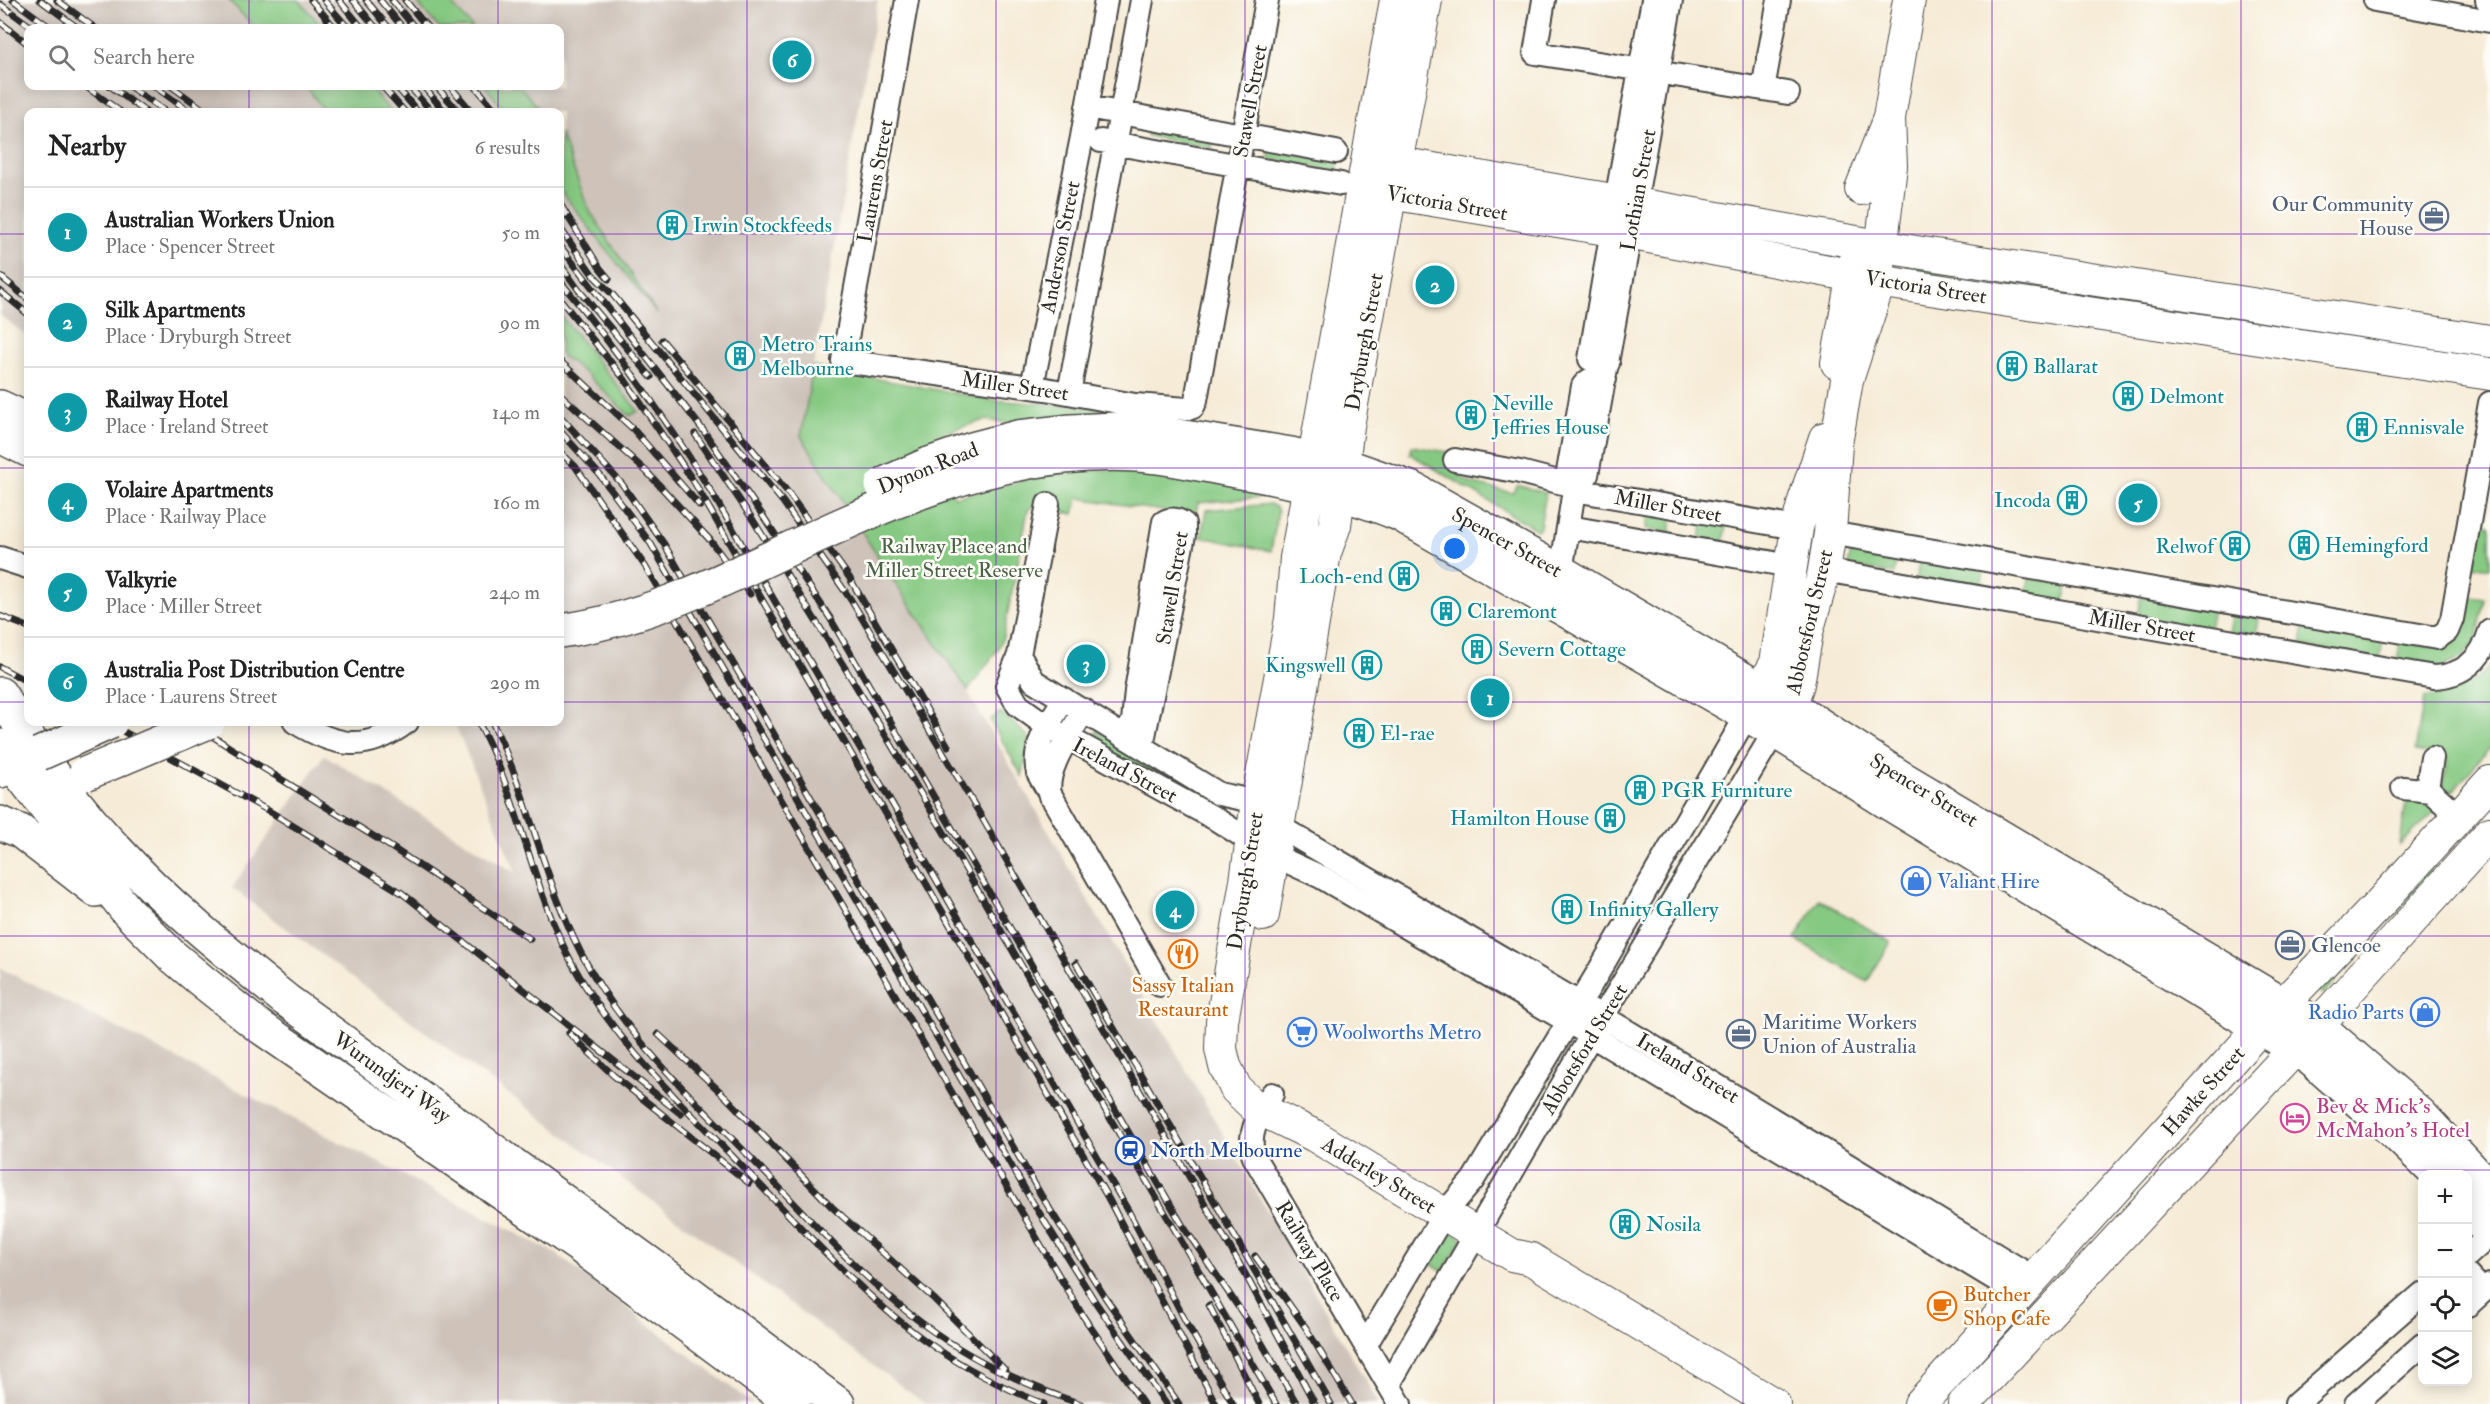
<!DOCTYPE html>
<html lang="en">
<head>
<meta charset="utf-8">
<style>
  :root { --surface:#fff; --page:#f6f6f6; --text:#222; --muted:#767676; --line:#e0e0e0; --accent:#b45309 }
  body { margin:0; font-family:"IM FELL Double Pica",serif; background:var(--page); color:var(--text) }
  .controls { position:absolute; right:18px; bottom:18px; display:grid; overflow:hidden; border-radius:12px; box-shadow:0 3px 15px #0003 }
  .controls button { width:54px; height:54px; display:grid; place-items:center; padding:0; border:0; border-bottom:2px solid var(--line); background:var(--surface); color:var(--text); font:30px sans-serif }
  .you { position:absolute; left:1455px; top:549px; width:21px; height:21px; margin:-15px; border:4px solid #fff; border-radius:50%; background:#1a73e8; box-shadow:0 0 0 9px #1a73e833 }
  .badge { display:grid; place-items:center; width:39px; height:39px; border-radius:50%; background:var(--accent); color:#fff; font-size:20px; font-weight:700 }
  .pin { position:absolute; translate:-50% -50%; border:3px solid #fff; box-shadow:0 2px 6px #0006 }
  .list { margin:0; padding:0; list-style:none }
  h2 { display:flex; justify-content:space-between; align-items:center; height:78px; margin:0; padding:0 24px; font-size:26px }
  h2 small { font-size:20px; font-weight:400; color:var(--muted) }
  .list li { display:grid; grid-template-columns:39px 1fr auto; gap:18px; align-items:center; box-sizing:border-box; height:90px; padding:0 24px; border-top:2px solid var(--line) }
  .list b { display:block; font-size:22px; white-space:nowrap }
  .list p { margin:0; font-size:20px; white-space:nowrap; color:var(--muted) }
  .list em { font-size:20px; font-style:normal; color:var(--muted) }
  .icon { flex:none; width:33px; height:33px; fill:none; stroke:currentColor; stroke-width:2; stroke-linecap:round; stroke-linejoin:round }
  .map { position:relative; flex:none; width:2490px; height:1404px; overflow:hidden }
  .search { position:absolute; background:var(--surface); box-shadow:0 3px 15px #0003; left:24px; top:24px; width:540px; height:66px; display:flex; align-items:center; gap:15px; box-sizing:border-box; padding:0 21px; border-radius:12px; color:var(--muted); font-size:22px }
  .panel { position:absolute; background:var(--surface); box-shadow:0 3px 15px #0003; left:24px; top:108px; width:540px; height:618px; border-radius:12px }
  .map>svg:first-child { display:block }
</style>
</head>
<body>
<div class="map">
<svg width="2490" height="1404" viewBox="0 0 2490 1404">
  <rect width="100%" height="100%" fill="#fdfcf7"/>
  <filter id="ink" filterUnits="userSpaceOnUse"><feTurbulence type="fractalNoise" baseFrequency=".0167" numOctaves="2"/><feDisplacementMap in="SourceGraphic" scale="12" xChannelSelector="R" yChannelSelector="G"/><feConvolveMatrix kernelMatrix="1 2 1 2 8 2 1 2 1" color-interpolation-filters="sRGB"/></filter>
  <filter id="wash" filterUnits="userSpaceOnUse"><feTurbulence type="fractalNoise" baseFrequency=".008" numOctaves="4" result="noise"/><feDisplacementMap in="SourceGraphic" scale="24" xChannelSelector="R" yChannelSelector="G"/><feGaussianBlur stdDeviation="1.35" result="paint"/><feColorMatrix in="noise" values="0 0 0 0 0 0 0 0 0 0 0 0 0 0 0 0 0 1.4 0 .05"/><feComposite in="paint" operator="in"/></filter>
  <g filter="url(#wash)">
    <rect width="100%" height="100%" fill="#f6ebd6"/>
    <path fill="#cec2b9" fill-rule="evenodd" d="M0,0H878L801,436L887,571L965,687L1379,1404H925L232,888L324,755L516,873L454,722H560V112H28V337L0,315ZM28,28H560V86H28Z
      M0,968L557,1254L753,1404H0Z"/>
    <path fill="#86c982" stroke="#587a56" stroke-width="1.5" d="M229,0H299L323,28H255Z
      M415,0H448L473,28H439Z
      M306,86H369L391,112H325Z
      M485,86H520L542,112H506Z
      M1148,129L1213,141L1212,148L1147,136Z
      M560,133L589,210L657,314L560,190Z
      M1270,150L1339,162L1337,171L1268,159Z
      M1908,263L2074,287L2072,295L1924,273L1908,269Z
      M560,315L638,411L630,416L585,373L560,354Z
      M813,367L992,400L1124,410L1122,417L1021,425L985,420L943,433V438L922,449L955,497L1043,476L1084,470H1117L1154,472L1280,493L1263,497L1198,503L1195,516L1078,498L1074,514L1032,507L1028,510L1003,637L998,649L968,691L887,571L801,436Z
      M1412,446L1454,453L1452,470L1470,483L1512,493L1518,485L1546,493L1540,527L1537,530L1410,454Z
      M1270,504L1276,507L1278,512L1271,551L1201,537L1206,510Z
      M1649,509L1673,513L1670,533L1646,529Z
      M1704,518L1727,522L1724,542L1700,538Z
      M2478,523L2490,525V568L2470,565Z
      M1852,547L1897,555L1894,574L1848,566Z
      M1920,558L1984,569L1981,589L1916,578Z
      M2029,578L2067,584L2064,602L2026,597Z
      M2465,596L2485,599L2477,639L2462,658L2440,668L2397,662L2400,642L2431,647Z
      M2141,597L2213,609L2209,628L2138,617Z
      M2232,612L2259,618L2256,637L2228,632Z
      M2304,625L2383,639L2380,659L2301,646Z
      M2490,667V748L2452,792L2443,787L2448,757L2415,751L2424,698C2456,692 2465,689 2490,667Z
      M999,713H1002L1028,736L1029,748L1022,776L990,720Z
      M1097,731L1223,804L1222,814L1090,744Z
      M2407,792L2439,807L2400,845Z
      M2425,866L2432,873L2323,994L2316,990Z
      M1819,899L1891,942L1867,982L1795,939Z
      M1450,1231L1463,1239L1443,1271L1431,1264Z"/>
  </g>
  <g filter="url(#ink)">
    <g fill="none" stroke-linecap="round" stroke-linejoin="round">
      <g stroke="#494845" stroke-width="26">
        <path id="street" d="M907,0L843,361L1046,389L1135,405L1187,409L1193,407L1196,400L1267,0
          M1544,0L1535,53L1763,89L1779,0
          M2375,0L2490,21
          M2487,0L2490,1
          M1763,89L1788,93
          M1087,107L1336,152
          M1101,141L1341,184
          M1616,200L1653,0
          M1635,204L1671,0
          M1608,363L1590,359L1612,230
          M1032,387L1082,137L1106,0
          M1069,393L1142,0
          M1455,460L1520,472L1574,486
          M1574,486L1587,475L1630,234
          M1574,490L1797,528
          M1048,504L1019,655L1007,686L1018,705L1048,727L1214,818L1252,842
          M1569,527L1791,566
          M1830,533L2437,638L2447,631L2452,619L2490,403
          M0,558L28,567
          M1824,570L2434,677C2463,676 2482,659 2490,631
          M1561,572L1574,490L1568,472L1583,386C1590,377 1595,378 1605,379
          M1019,655L1034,681L1125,737L1219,794L1257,802
          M1064,699C1051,720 1031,747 1038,773L1160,985
          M295,722C336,747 366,753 407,722
          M1125,737L1133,721L1136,691L1163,527L1164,522C1171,518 1178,519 1184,524V535L1142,746
          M2432,758L2427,788L2459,817
          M2403,788L2431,791
          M1050,796C1044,769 1071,734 1084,710
          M1278,826L1625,1030L2034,1278
          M1273,855L1321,877L1567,1021L2020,1294
          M1272,1094C1260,1114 1246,1133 1254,1157L1400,1404
          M2468,1255L2490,1235
          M2468,1275L2483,1291
          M2468,1305L2490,1285
          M1366,1344L1444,1214L1473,1180L1599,971L1747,715
          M1389,1384L1582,1051L1775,731
          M2296,1404L2422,1294
          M2356,1404L2422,1345"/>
      </g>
      <g stroke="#494845" stroke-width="34">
        <path id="secondary" d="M1396,0L1296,558L1291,619L1257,802L1246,881L1222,1021L1221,1049L1225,1066L1236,1089L1254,1106L1315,1136L1512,1255L1531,1259L1774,1404
          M1375,159L1903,250L2490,341
          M1861,189L1889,118L1909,0
          M1372,190L1612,230L1897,284L2490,374
          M1837,363L1856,255
          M1749,711L1776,663L1797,528L1804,501L1825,438
          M1777,727L1793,699L1798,684L1807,632L1823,576L1830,533L1836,444L1847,380L1876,292L1891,166L1889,118
          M1263,915L1325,553L1335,525L1348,426L1426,0
          M1920,1404L2261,1027L2380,903L2490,782
          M1964,1404L2333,1008L2490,833"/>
      </g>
      <g stroke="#494845" stroke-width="36">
        <path id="primary" d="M0,407L28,420
          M0,436L28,450
          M929,464L972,449L1018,437L1071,431L1117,429L1172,435L1291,454L1356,469L1413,489L1561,572L1811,719L1902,778L2316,1024L2420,1114L2490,1189
          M944,484C1007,463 1070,451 1137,455C1172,457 1206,466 1241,472C1295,481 1348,493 1399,514L1775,731L1887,802L2294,1048L2312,1060L2399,1137L2437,1174
          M0,694L39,754
          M0,746L13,765
          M2468,1207L2490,1233"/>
      </g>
      <g stroke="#494845" stroke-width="36">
        <path id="highway" d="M13,765L127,911L171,955L202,981L256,1024L582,1248L793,1404
          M0,771L39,754C62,786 86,818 114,847C166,904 226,952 286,1000L678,1284L838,1404
          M0,823L20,831L96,890"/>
      </g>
      <use href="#street" stroke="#fff" stroke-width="22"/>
      <use href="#secondary" stroke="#fff" stroke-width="32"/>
      <use href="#primary" stroke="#fff" stroke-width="33"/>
      <use href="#highway" stroke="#fff" stroke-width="33"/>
      <g stroke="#2b2b2b" stroke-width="7">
        <path id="rail" d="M13,0L51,28
          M40,0L78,28
          M57,0L95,28
          M311,0L335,28
          M324,0L348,28
          M339,0L362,28
          M353,0L376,28
          M366,0L389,28
          M380,0L403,28
          M392,0L415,28
          M405,0L428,28
          M0,4L33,28
          M0,22L28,44
          M85,86L121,112
          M110,86L146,112
          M129,86L166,112
          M154,86L190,112
          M171,86L207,112
          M382,86L405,112
          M396,86L418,112
          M409,86L432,112
          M423,86L445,112
          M436,86L459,112
          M450,86L472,112
          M475,86L497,112
          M560,204L600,268L609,279
          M560,228L593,275L613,295L783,502L851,600L981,816L1243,1270L1315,1404
          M560,246L703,430L761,513L830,618L1183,1226L1256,1333L1297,1404
          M560,264L578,289L651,377
          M0,276L28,299
          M560,281C617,350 668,421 715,498L1129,1212L1186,1322L1233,1404
          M0,291L28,314
          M560,299L625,380L694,482L1108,1198L1216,1404
          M662,340L786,490L849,577L948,746
          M560,361L633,429L700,506
          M560,394L647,472L710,540L750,594
          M560,416L622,484L664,544L1041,1195L1105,1297L1179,1404
          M560,431L599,474L651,544L1030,1198L1096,1303L1166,1404
          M695,434L753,520L845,668L945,834L1276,1404
          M560,452L575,466L645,566L1042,1247L1083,1316L1143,1404
          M0,616L28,627
          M0,667L28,682
          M106,722L269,811L402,893L681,1114
          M191,722L229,747L391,847L530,939
          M478,722C520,799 531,888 573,965C614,1040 675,1097 734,1158C795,1220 853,1288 923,1339C960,1366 1001,1387 1044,1404
          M492,722C529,796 543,879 581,953C622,1032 686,1092 748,1155C804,1212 858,1276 923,1324C971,1360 1025,1385 1081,1404
          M1076,963L1274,1304
          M569,1033L614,1076L749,1183
          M658,1034L726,1097L832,1207L934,1299L1005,1370
          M1255,1256L1306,1328L1352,1404
          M1271,1299L1331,1404
          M1209,1305L1259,1404"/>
      </g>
      <use href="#rail" stroke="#fdfcf7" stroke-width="4.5" stroke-dasharray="14" stroke-linecap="butt"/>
      <g stroke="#494845" stroke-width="36" stroke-linecap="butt">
        <path id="primary-bridge" d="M882,485L929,464
          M560,631C664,617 755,562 850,521C881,507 912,495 944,484
          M39,754L111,722
          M85,774L208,722"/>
      </g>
      <use href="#primary-bridge" stroke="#fff" stroke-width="33"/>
    </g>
  </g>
  <path fill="none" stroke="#7b2cbf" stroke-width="1.5" stroke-opacity="0.55" d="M249,0V28M498,0V28M747,0V1404M996,0V1404M1245,0V1404M1494,0V1404M1743,0V1404M1992,0V1404M2241,0V1404M249,86V112M498,86V112M0,234H28M560,234H2490M0,468H28M560,468H2490M0,702H28M560,702H2490M249,722V1404M498,722V1404M0,936H2490M0,1170H2490"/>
  <defs>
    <g id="office-ring" transform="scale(1.5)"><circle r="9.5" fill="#fdfcf7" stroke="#5c6f8a" stroke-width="1.5"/><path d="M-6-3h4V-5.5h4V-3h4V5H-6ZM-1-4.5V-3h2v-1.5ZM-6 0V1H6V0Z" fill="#5c6f8a"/></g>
    <g id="building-ring" transform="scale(1.5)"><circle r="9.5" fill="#fdfcf7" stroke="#0f9aa8" stroke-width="1.5"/><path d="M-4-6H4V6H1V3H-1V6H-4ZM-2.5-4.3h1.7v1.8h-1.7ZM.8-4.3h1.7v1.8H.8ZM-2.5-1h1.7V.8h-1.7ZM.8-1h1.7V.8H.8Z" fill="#0f9aa8"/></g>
    <g id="shop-ring" transform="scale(1.5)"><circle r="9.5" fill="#fdfcf7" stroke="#3f7fe0" stroke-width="1.5"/><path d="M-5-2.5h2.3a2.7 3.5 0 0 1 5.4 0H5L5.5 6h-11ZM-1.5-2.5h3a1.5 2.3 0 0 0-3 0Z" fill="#3f7fe0"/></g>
    <g id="restaurant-ring" transform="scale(1.5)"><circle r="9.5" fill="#fdfcf7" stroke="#e8710a" stroke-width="1.5"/><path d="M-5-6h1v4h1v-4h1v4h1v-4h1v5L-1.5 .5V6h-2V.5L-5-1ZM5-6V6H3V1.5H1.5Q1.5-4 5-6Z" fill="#e8710a"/></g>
    <g id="supermarket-ring" transform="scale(1.5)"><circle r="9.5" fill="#fdfcf7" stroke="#3f7fe0" stroke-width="1.5"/><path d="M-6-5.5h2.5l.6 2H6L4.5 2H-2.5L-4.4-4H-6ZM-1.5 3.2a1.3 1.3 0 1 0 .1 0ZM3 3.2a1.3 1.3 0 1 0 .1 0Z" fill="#3f7fe0"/></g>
    <g id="hotel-ring" transform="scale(1.5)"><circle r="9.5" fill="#fdfcf7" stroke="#d1479c" stroke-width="1.5"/><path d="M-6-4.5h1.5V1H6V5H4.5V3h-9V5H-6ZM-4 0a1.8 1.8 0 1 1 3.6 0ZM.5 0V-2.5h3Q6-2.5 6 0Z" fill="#d1479c"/></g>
    <g id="station-ring" transform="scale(1.5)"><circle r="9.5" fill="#fdfcf7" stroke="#1a4fb4" stroke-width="1.5"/><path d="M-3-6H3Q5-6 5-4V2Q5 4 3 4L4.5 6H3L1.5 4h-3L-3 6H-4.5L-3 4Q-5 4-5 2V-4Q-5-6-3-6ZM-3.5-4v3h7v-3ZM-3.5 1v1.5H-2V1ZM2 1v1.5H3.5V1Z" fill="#1a4fb4"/></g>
    <g id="cafe-ring" transform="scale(1.5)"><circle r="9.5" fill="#fdfcf7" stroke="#e8710a" stroke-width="1.5"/><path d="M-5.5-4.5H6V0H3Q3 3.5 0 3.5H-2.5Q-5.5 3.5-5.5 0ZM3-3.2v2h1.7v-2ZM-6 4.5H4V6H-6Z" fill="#e8710a"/></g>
  </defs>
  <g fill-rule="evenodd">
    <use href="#office-ring" x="2434" y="216"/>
    <use href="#building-ring" x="672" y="225"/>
    <use href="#building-ring" x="740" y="356"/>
    <use href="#building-ring" x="2012" y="366"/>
    <use href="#building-ring" x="2128" y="396"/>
    <use href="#building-ring" x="1471" y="415"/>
    <use href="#building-ring" x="2362" y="427"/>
    <use href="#building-ring" x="2072" y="500"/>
    <use href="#building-ring" x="2304" y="545"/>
    <use href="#building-ring" x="2235" y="546"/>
    <use href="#building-ring" x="1404" y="576"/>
    <use href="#building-ring" x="1446" y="611"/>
    <use href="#building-ring" x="1477" y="649"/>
    <use href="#building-ring" x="1367" y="665"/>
    <use href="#building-ring" x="1359" y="733"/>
    <use href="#building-ring" x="1640" y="790"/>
    <use href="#building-ring" x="1610" y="818"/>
    <use href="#shop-ring" x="1916" y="881"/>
    <use href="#building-ring" x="1567" y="909"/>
    <use href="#office-ring" x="2290" y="945"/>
    <use href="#restaurant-ring" x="1183" y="954"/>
    <use href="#shop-ring" x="2425" y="1012"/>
    <use href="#supermarket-ring" x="1302" y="1032"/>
    <use href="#office-ring" x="1741" y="1034"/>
    <use href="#hotel-ring" x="2295" y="1118"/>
    <use href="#station-ring" x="1130" y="1150"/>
    <use href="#building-ring" x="1625" y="1224"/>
    <use href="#cafe-ring" x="1942" y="1306"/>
  </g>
  <g text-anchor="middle" stroke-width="5" stroke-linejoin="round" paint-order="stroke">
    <g font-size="21" fill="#2b2b2b" stroke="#fdfcf7">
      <text transform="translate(1250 101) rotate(-80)" y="7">Stawell Street</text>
      <text transform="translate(875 181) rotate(-80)" y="7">Laurens Street</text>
      <text transform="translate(1638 190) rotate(-80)" y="7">Lothian Street</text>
      <text transform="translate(1447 203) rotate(10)" y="7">Victoria Street</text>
      <text transform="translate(1060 247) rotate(-79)" y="7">Anderson Street</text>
      <text transform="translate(1926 287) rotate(9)" y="7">Victoria Street</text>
      <text transform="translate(1364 342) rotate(-80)" y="7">Dryburgh Street</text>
      <text transform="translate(1015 386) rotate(8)" y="7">Miller Street</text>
      <text transform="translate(928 468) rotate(-22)" y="7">Dynon Road</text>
      <text transform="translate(1668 506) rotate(10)" y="7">Miller Street</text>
      <text transform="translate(1507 542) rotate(29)" y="7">Spencer Street</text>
      <text transform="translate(1172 588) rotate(-81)" y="7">Stawell Street</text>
      <text transform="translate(1809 622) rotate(-77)" y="7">Abbotsford Street</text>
      <text transform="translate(2142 626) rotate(10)" y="7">Miller Street</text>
      <text transform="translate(1125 770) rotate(28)" y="7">Ireland Street</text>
      <text transform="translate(1924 790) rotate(31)" y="7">Spencer Street</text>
      <text transform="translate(1245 881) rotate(-81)" y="7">Dryburgh Street</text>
      <text transform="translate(1584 1049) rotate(-59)" y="7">Abbotsford Street</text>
      <text transform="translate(1688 1068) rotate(31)" y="7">Ireland Street</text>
      <text transform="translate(392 1077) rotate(36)" y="7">Wurundjeri Way</text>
      <text transform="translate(2203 1091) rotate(-48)" y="7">Hawke Street</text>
      <text transform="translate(1379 1175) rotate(31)" y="7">Adderley Street</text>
      <text transform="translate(1310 1251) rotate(59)" y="7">Railway Place</text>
    </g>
    <g font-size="21" fill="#4e5e75" stroke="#fdfcf7" text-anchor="start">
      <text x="2413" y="211" text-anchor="end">Our Community<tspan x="2413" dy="24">House</tspan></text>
      <text x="2311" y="952">Glencoe</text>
      <text x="1762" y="1029">Maritime Workers<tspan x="1762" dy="24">Union of Australia</tspan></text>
    </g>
    <g font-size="21" fill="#0d838f" stroke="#fdfcf7" text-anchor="start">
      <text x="693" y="232">Irwin Stockfeeds</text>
      <text x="761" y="351">Metro Trains<tspan x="761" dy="24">Melbourne</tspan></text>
      <text x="2033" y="373">Ballarat</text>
      <text x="2149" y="403">Delmont</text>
      <text x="1492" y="410">Neville<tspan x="1492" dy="24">Jeffries House</tspan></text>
      <text x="2383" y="434">Ennisvale</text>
      <text x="2051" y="507" text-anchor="end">Incoda</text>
      <text x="2325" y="552">Hemingford</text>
      <text x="2214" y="553" text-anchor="end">Relwof</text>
      <text x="1383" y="583" text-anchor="end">Loch-end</text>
      <text x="1467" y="618">Claremont</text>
      <text x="1498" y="656">Severn Cottage</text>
      <text x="1346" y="672" text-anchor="end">Kingswell</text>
      <text x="1380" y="740">El-rae</text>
      <text x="1661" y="797">PGR Furniture</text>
      <text x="1589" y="825" text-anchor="end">Hamilton House</text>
      <text x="1588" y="916">Infinity Gallery</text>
      <text x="1646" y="1231">Nosila</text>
    </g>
    <g font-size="21" fill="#4b6249" stroke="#fdfcf7">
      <text x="954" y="553">Railway Place and<tspan x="954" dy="24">Miller Street Reserve</tspan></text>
    </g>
    <g font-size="21" fill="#366cbe" stroke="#fdfcf7" text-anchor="start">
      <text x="1937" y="888">Valiant Hire</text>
      <text x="2404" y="1019" text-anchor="end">Radio Parts</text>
      <text x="1323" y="1039">Woolworths Metro</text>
    </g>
    <g font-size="21" fill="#c56008" stroke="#fdfcf7">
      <text x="1183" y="992">Sassy Italian<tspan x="1183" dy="24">Restaurant</tspan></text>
      <text x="1963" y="1301" text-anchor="start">Butcher<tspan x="1963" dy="24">Shop Cafe</tspan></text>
    </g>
    <g font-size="21" fill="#b23c85" stroke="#fdfcf7" text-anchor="start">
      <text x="2316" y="1113">Bev &amp; Mick's<tspan x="2316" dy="24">McMahon's Hotel</tspan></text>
    </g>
    <g font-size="21" fill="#164399" stroke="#fdfcf7" text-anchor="start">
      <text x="1151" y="1157">North Melbourne</text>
    </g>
  </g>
</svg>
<div class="controls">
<button>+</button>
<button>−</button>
<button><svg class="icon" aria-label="locate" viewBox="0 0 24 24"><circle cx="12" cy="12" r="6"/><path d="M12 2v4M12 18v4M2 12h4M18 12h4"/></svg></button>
<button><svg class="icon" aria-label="layers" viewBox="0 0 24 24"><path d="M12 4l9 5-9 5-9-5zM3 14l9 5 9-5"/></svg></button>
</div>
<div class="you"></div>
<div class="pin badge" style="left:1490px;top:698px;background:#0f9aa8">1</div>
<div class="pin badge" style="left:1435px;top:285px;background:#0f9aa8">2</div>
<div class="pin badge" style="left:1086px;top:664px;background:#0f9aa8">3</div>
<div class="pin badge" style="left:1175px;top:910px;background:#0f9aa8">4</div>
<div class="pin badge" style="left:2138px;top:503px;background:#0f9aa8">5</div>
<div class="pin badge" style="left:792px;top:60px;background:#0f9aa8">6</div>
<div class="search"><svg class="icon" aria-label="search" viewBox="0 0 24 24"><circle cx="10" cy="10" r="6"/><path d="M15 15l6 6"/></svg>Search here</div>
<section class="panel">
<h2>Nearby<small>6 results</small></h2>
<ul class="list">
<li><span class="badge" style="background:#0f9aa8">1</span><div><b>Australian Workers Union</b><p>Place · Spencer Street</p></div><em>50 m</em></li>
<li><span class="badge" style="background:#0f9aa8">2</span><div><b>Silk Apartments</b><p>Place · Dryburgh Street</p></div><em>90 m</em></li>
<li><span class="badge" style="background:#0f9aa8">3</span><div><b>Railway Hotel</b><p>Place · Ireland Street</p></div><em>140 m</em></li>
<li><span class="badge" style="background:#0f9aa8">4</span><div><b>Volaire Apartments</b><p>Place · Railway Place</p></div><em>160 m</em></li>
<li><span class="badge" style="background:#0f9aa8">5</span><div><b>Valkyrie</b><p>Place · Miller Street</p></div><em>240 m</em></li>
<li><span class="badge" style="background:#0f9aa8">6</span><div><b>Australia Post Distribution Centre</b><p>Place · Laurens Street</p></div><em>290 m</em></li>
</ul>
</section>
</div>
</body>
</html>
